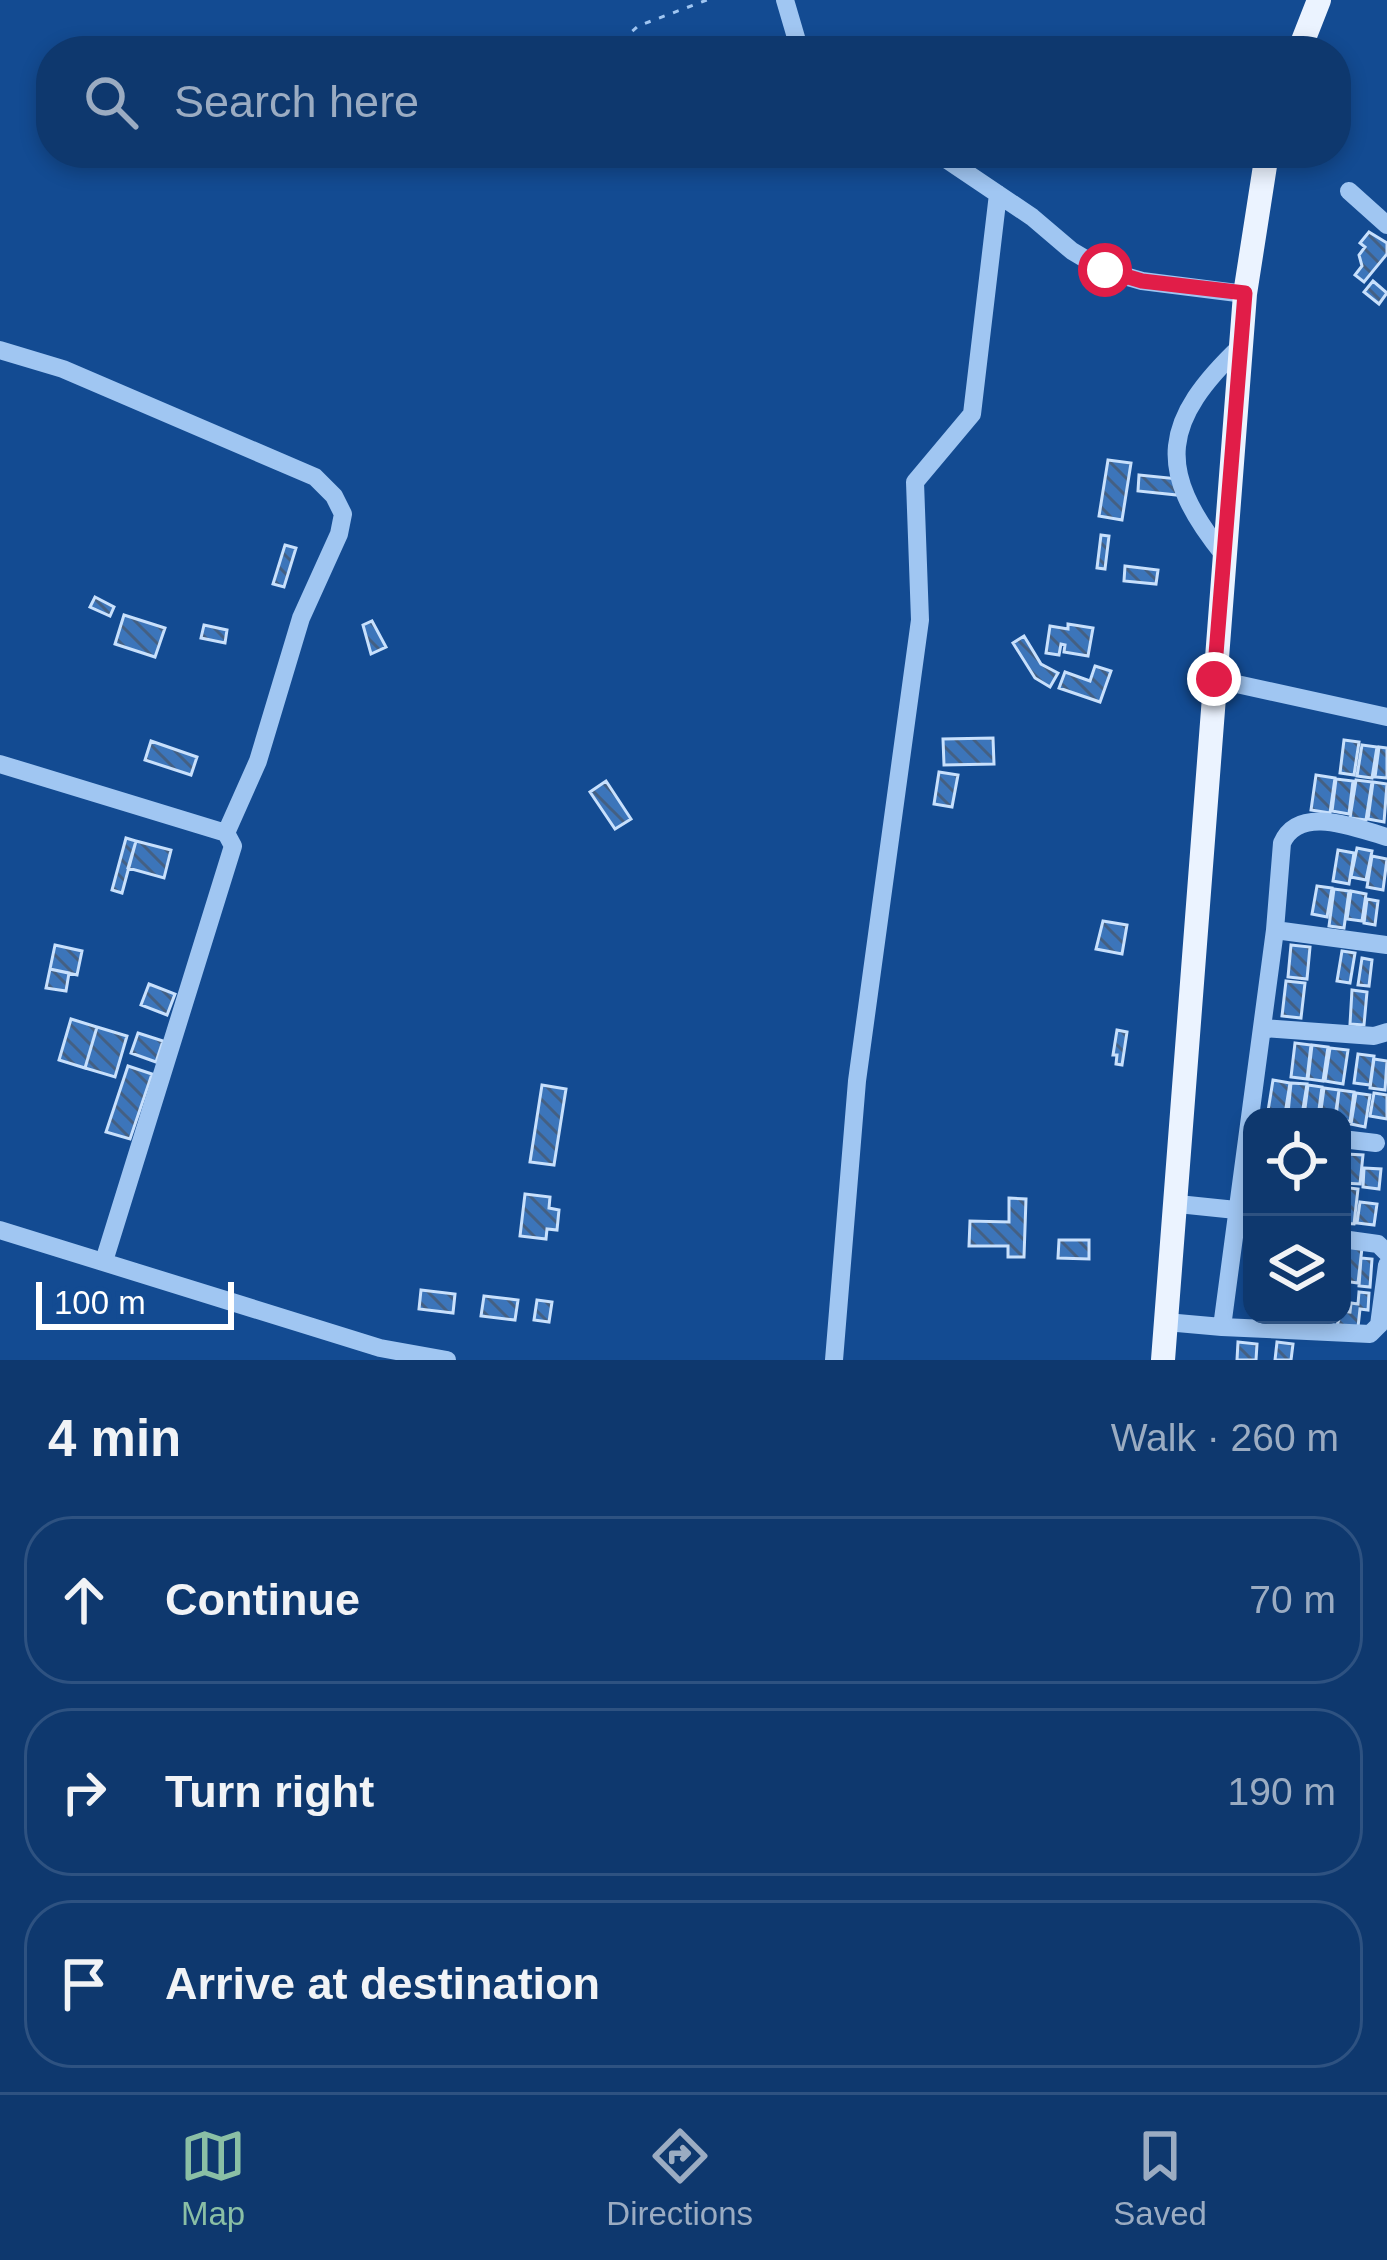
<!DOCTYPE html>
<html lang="en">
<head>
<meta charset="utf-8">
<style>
  :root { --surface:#0e386e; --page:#173f73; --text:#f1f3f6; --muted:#9bacc2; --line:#2e5281; --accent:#8abfa5 }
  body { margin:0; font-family:Arial,sans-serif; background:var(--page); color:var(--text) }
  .controls { position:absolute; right:36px; bottom:36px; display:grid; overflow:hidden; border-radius:24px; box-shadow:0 6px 18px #0003 }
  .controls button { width:108px; height:108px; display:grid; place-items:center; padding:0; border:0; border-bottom:3px solid var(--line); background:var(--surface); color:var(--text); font:60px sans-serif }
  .scale { position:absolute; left:36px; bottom:30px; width:198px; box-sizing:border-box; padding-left:12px; border:6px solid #fff; border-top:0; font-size:33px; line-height:42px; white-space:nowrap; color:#fff; -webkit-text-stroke:9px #134b92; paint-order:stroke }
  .stop { position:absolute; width:36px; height:36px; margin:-27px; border:9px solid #e11d48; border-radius:50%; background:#fff }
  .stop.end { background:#e11d48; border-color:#fff; box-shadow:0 3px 12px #0008 }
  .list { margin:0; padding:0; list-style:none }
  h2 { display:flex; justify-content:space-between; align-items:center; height:156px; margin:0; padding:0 48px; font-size:51px }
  h2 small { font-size:39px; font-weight:400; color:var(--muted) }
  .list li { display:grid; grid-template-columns:78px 1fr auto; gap:36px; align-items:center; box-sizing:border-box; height:168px; margin:0 24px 24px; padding:0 24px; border:3px solid var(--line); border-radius:48px }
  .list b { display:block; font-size:45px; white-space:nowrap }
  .list em { font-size:39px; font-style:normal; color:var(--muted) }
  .icon { flex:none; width:66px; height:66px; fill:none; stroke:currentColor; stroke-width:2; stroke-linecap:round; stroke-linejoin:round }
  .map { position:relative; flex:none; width:1387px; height:1360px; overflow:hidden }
  .search { position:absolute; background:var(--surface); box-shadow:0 6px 18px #0003; left:36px; right:36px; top:36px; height:132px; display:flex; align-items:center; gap:30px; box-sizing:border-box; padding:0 42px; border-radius:48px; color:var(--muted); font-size:45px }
  .sheet { height:732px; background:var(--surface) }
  nav { display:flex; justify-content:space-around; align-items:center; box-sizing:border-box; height:168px; border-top:3px solid var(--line); background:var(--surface); font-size:33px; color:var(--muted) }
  nav a { display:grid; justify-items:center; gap:6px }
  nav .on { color:var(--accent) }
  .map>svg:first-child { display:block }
</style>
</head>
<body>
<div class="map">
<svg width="1387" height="1360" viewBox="0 0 1387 1360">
  <defs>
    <pattern id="building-back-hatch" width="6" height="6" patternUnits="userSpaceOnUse" patternTransform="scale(3)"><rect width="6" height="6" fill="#3c75ba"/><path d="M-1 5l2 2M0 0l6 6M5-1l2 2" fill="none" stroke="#446083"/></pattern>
  </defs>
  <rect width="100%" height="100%" fill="#134b92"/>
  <path fill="url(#building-back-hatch)" stroke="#c8e0fc" stroke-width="3" d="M1369,232L1387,243V254L1364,282L1355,275L1362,266L1359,255L1365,247L1360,243Z
    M1373,281L1387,293L1379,304L1364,292Z
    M1108,460L1131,463L1122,520L1099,516Z
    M1139,475L1179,479L1177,495L1138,491Z
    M1101,535L1109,536L1105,569L1097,568Z
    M285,545L296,548L284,587L273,584Z
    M1125,566L1158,570L1156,584L1124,581Z
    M95,597L114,607L110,616L90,607Z
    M124,615L165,628L155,657L115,644Z
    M372,621L386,647L371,654L363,625Z
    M1068,624L1093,628L1088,656L1064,652L1065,645L1061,644L1059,655L1046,653L1050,626L1068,629Z
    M204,625L227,630L225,643L201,638Z
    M1024,636L1041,664L1058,673L1050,687L1035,678L1013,643Z
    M1095,666L1111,671L1100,702L1059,688L1065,672L1090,681Z
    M993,738L994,764L944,765L943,739Z
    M1344,740L1359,742L1354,775L1340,773Z
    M151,741L197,757L191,775L145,760Z
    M1362,745L1377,747L1372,778L1357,776Z
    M1379,747L1387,748V778L1375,777Z
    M939,772L958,775L952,807L934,804Z
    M1316,775L1335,778L1330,813L1311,810Z
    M1336,779L1353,781L1349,814L1332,811Z
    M1356,780L1372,782L1366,820L1350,818Z
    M606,781L631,819L615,829L590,792Z
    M1373,782L1387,784L1384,822L1368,819Z
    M126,838L136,841L122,893L112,890Z
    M136,841L171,850L164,878L128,868Z
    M1357,848L1372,851L1366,880L1351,877Z
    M1338,850L1354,853L1349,884L1333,881Z
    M1372,856L1387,859L1383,890L1367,887Z
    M1317,886L1332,888L1327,917L1312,914Z
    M1334,889L1349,891L1344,928L1329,926Z
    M1351,891L1366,894L1362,921L1347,919Z
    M1367,899L1378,901L1375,925L1364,923Z
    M1103,921L1127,925L1122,954L1096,949Z
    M55,945L82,951L77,975L50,969Z
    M1291,945L1310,947L1307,979L1288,977Z
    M1342,951L1355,953L1350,983L1337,981Z
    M1362,958L1372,960L1369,986L1358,985Z
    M50,969L69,973L66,991L46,988Z
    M1286,981L1305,983L1301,1018L1282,1016Z
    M149,984L175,994L167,1015L141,1005Z
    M1352,990L1367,992L1364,1025L1350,1024Z
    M71,1019L97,1027L85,1068L59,1060Z
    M97,1027L127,1036L115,1077L85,1068Z
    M1117,1030L1127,1032L1122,1065L1116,1064L1117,1055H1113Z
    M138,1033L163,1041L156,1062L131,1053Z
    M1295,1043L1311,1045L1307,1079L1291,1077Z
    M1312,1045L1328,1047L1323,1081L1308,1079Z
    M1330,1048L1348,1050L1343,1084L1325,1081Z
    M1358,1054L1374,1056L1370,1085L1354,1083Z
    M1374,1059L1387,1061L1385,1090L1370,1088Z
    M128,1066L152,1074L130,1139L106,1132Z
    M1273,1080L1290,1083L1285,1114L1268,1111Z
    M1291,1083L1307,1084L1302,1115L1288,1113Z
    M542,1085L566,1089L554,1165L530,1162Z
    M1308,1085L1322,1087L1318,1117L1304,1116Z
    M1324,1088L1339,1090L1335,1117H1320Z
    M1339,1090L1354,1092L1350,1122L1336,1117Z
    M1356,1093L1370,1095L1365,1127L1351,1124Z
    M1374,1093L1387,1095V1119L1370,1116Z
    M1346,1154L1363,1155L1360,1184L1344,1183Z
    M1364,1168L1381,1169L1379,1189L1363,1187Z
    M1342,1187L1358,1189L1354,1224L1342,1223Z
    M525,1194L550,1197L549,1208L559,1210L557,1230L547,1229L546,1239L520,1236Z
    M1009,1198L1026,1199L1024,1257H1008V1246H969L970,1221L1009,1222Z
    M1360,1202L1377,1204L1374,1225L1357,1223Z
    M1059,1240H1089V1259L1058,1258Z
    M1347,1246L1362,1248L1358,1283L1343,1281Z
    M1361,1258L1372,1259L1370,1287L1359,1286Z
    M421,1290L455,1294L453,1313L419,1309Z
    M1359,1292L1369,1293L1368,1310L1360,1309L1358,1327L1337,1325L1342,1311L1350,1312L1351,1303L1358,1304Z
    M484,1296L518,1300L515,1320L481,1316Z
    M537,1300L552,1302L549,1322L534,1320Z
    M1238,1342L1257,1344L1256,1360H1237Z
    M1277,1342L1293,1344L1291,1360H1275Z"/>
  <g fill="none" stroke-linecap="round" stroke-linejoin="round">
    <path stroke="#a0c6f2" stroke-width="3" stroke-dasharray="6 9" stroke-linecap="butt" d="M610,51L638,26L707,0"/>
    <path stroke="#a0c6f2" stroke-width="18" d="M785,0L800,51
      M937,153L1032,217L1072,251L1104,270L1142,281L1245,294
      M1349,191L1387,225
      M0,350L63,369L315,477L334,496L343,514L339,534L301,618L258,761L226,833
      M1224,555C1154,469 1163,420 1241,346
      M1214,679L1387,717
      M0,764L226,833L233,846L104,1261
      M1275,930L1387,945
      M1262,1028L1374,1036L1387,1032
      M1342,1139L1376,1143
      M1178,1204L1236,1210
      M0,1230L380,1348L447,1360
      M1342,1239L1378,1244L1387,1253
      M1166,1322L1222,1327L1275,930L1282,843C1299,804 1355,828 1387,837
      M1222,1327L1370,1334L1379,1325L1387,1265
      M834,1360L857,1081L920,620L915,482L972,414L998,194"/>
    <path stroke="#ebf3ff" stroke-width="24" d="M1299,51L1319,0
      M1163,1360L1245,294L1267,153"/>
  </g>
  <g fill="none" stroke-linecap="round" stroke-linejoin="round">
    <path stroke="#e11d48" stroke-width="15" d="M1105,270L1142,281L1245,293L1214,679"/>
  </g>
</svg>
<div class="controls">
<button><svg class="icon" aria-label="locate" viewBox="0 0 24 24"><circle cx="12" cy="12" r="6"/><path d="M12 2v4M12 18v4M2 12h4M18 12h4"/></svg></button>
<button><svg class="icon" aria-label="layers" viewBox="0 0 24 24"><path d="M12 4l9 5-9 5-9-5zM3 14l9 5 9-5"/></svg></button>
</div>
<div class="scale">100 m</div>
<div class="stop" style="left:1105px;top:270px"></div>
<div class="stop end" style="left:1214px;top:679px"></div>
<div class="search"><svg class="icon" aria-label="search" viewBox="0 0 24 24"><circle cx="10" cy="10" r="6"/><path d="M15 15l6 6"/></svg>Search here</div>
</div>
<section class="sheet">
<h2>4 min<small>Walk · 260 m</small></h2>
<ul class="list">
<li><svg class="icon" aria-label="ahead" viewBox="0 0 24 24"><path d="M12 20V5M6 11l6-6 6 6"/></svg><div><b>Continue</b></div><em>70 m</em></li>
<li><svg class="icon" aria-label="right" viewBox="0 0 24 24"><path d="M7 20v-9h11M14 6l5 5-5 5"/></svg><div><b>Turn right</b></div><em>190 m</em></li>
<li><svg class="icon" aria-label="arrive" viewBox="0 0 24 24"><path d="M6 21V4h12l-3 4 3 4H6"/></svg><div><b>Arrive at destination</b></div></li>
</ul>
</section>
<nav>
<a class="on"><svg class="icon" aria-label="map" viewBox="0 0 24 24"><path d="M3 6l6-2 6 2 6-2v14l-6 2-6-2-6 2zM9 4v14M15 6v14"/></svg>Map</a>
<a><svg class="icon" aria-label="directions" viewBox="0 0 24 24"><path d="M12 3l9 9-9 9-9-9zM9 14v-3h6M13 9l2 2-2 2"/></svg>Directions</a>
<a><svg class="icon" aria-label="saved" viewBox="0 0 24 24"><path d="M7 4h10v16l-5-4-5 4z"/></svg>Saved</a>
</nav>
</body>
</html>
